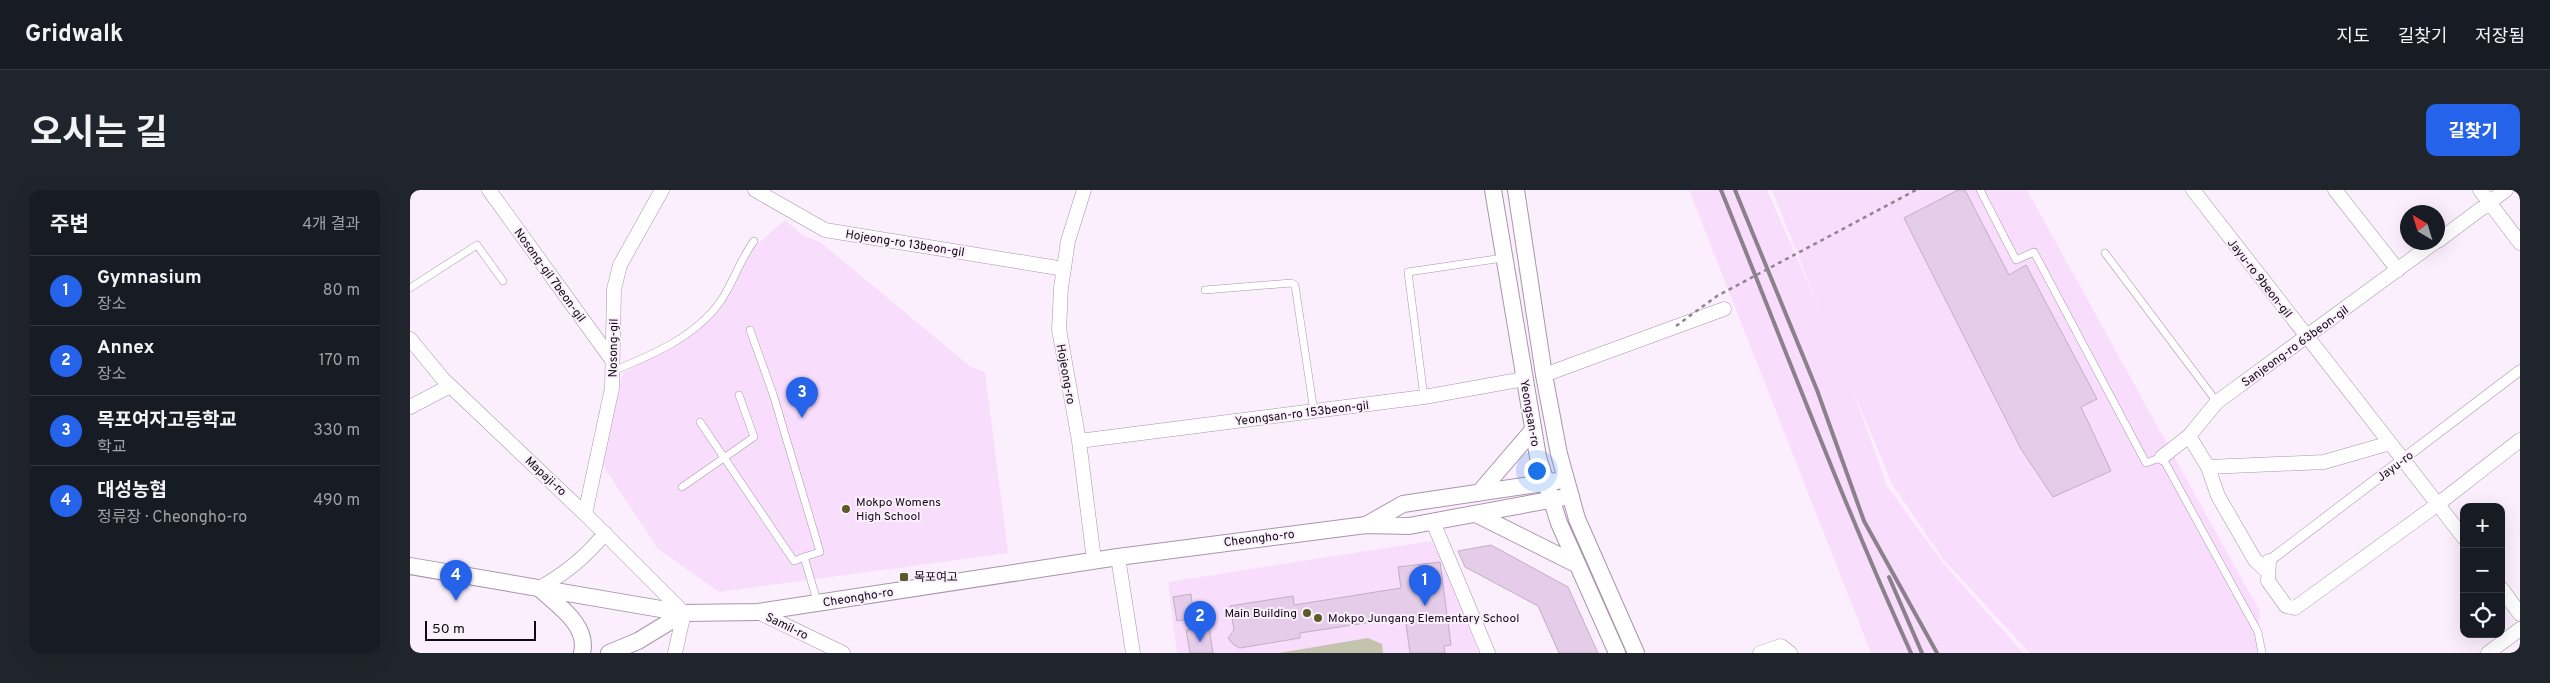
<!DOCTYPE html>
<html lang="ko">
<head>
<meta charset="utf-8">
<style>
  :root { --surface:#171b24; --page:#20242c; --text:#f1f3f6; --muted:#9ea1a6; --line:#363941; --accent:#2563eb }
  body { margin:0; font-family:Overpass,"Noto Sans KR",sans-serif; background:var(--page); color:var(--text) }
  .controls { position:absolute; right:15px; bottom:15px; display:grid; overflow:hidden; border-radius:10px; box-shadow:0 5px 20px #0002 }
  .controls button { width:45px; height:45px; display:grid; place-items:center; padding:0; border:0; border-bottom:1px solid var(--line); background:var(--surface); color:var(--text); font:25px sans-serif }
  .compass { position:absolute; left:1990px; top:15px; width:45px; height:45px; border-radius:50%; background:var(--surface); box-shadow:0 5px 20px #0002; rotate:322deg }
  .scale { position:absolute; left:15px; bottom:12px; width:111px; box-sizing:border-box; padding-left:5px; border:2px solid #110a12; border-top:0; font-size:14px; line-height:18px; white-space:nowrap; color:#110a12; -webkit-text-stroke:4px #fbeefd; paint-order:stroke }
  .you { position:absolute; left:1126px; top:280px; width:18px; height:18px; margin:-12px; border:4px solid #fff; border-radius:50%; background:#1a73e8; box-shadow:0 0 0 8px #1a73e833 }
  .badge { display:grid; place-items:center; width:32px; height:32px; border-radius:50%; background:var(--accent); color:#fff; font-size:16px; font-weight:700 }
  .pin { position:absolute; translate:-50% -41px; filter:drop-shadow(0 1px 2px #0008) }
  .pin::after { content:''; position:absolute; top:26px; width:18px; height:15px; background:inherit; clip-path:polygon(0 0,100% 0,50% 100%) }
  .list { margin:0; padding:0; list-style:none }
  h2 { display:flex; justify-content:space-between; align-items:center; height:65px; margin:0; padding:0 20px; font-size:21px }
  h2 small { font-size:16px; font-weight:400; color:var(--muted) }
  .list li { display:grid; grid-template-columns:32px 1fr auto; gap:15px; align-items:center; box-sizing:border-box; height:70px; padding:0 20px; border-top:1px solid var(--line) }
  .list b { display:block; font-size:19px; white-space:nowrap }
  .list p { margin:0; font-size:16px; white-space:nowrap; color:var(--muted) }
  .list em { font-size:16px; font-style:normal; color:var(--muted) }
  .icon { flex:none; width:28px; height:28px; fill:none; stroke:currentColor; stroke-width:2; stroke-linecap:round; stroke-linejoin:round }
  .map { position:relative; flex:none; width:2110px; height:463px; overflow:hidden; border-radius:10px }
  header { display:flex; align-items:center; gap:30px; box-sizing:border-box; height:70px; padding:0 25px; background:var(--surface); border-bottom:1px solid var(--line) }
  header strong { font-size:24px }
  nav { display:flex; gap:28px; margin-inline-start:auto; font-size:18px }
  .intro { display:flex; align-items:center; justify-content:space-between; box-sizing:border-box; height:120px; padding:0 30px }
  h1 { margin:0; font-size:35px }
  .button { padding:12px 22px; border-radius:10px; background:var(--accent); color:#fff; font-size:18px; font-weight:700 }
  main { display:flex; gap:30px; padding:0 30px }
  aside { flex:1; background:var(--surface); border-radius:10px; box-shadow:0 5px 20px #0002 }
  .map>svg:first-child { display:block }
</style>
</head>
<body>
<header>
<strong>Gridwalk</strong>
<nav><a>지도</a><a>길찾기</a><a>저장됨</a></nav>
</header>
<div class="intro"><h1>오시는 길</h1><a class="button">길찾기</a></div>
<main>
<aside>
<h2>주변<small>4개 결과</small></h2>
<ul class="list">
<li><span class="badge">1</span><div><b>Gymnasium</b><p>장소</p></div><em>80 m</em></li>
<li><span class="badge">2</span><div><b>Annex</b><p>장소</p></div><em>170 m</em></li>
<li><span class="badge">3</span><div><b>목포여자고등학교</b><p>학교</p></div><em>330 m</em></li>
<li><span class="badge">4</span><div><b>대성농협</b><p>정류장 · Cheongho-ro</p></div><em>490 m</em></li>
</ul>
</aside>
<div class="map">
<svg width="2110" height="463" viewBox="0 0 2110 463">
  <rect width="100%" height="100%" fill="#fbeefd"/>
  <path fill="#f8defc" d="M1279,0H1357L1412,125L1362,0H1617L1850,422L1847,463H1620L1533,369L1482,294L1441,195L1477,296L1533,373L1613,463H1461Z
    M375,30L394,46L410,52L561,177L575,182L598,363L309,402L248,359L192,274L213,183L264,155L300,129L307,121L342,59Z
    M1021,351L1026,358L1069,463H767L758,392Z"/>
  <path fill="#c4c4ae" d="M958,448L972,454L973,463H869Z"/>
  <path fill="#e5cde9" stroke="#c2aec5" d="M1548,0H1555L1599,85L1616,75L1687,209L1671,217L1701,281L1643,307L1611,259L1494,28Z
    M1081,355L1158,397L1188,463H1149L1128,416L1055,377L1048,361Z
    M1030,372L1041,455L1034,456L1035,463H1000L995,427L890,443V448L830,458L824,455L818,448L824,440L820,416L883,406L884,415L991,398L988,377Z
    M781,404L784,428L767,431L763,407Z
    M799,437L803,463H780L776,440Z"/>
  <g fill="none" stroke-linecap="round" stroke-linejoin="round">
    <g stroke="#a995ac" stroke-width="8">
      <path id="service" d="M1570,0L1606,70L1624,62L1736,273L1752,267L1848,442L1852,463
        M1695,63L1807,212
        M0,98L67,55L93,91
        M795,100L881,93L885,95L904,222
        M340,140L363,204L410,362L394,367L408,414
        M203,181C242,165 285,147 310,112C324,92 329,71 344,51
        M1014,207L998,82L1093,68
        M290,232L384,371L394,367
        M272,297L344,247L329,205"/>
    </g>
    <g stroke="#a995ac" stroke-width="11">
      <path id="pedestrian" d="M1859,371L2110,180"/>
    </g>
    <g stroke="#a995ac" stroke-width="15">
      <path id="minor" d="M79,0L202,170
        M345,0L415,40L654,79
        M674,0L658,51L651,98L649,139L669,251L684,370
        M1783,0L2054,348
        M1925,0L1988,80
        M2070,0L2110,53
        M2028,51L2096,0
        M0,149L33,189L175,324L274,423L265,463
        M1134,185L1314,119
        M0,217L40,196
        M1779,246L1798,277L1808,306L1845,370L1858,382
        M669,251L1014,207L1114,189
        M1752,267L1779,246L1807,212L2025,52
        M1798,277L1914,272L1980,253
        M175,324L202,198L204,99L210,75L252,0
        M1023,332L1078,463
        M708,367L723,463
        M1859,371L1858,391L1876,416L1885,418L2028,314L2110,250
        M129,398C155,384 176,367 195,343
        M2091,398L2110,424
        M348,422L433,463
        M1350,463L1371,456L1380,463
        M2078,463L2110,439"/>
    </g>
    <g stroke="#a995ac" stroke-width="18">
      <path id="tertiary" d="M1083,0L1128,267L1149,333L1207,463
        M1106,0L1134,185L1149,264L1167,329L1226,463
        M1069,303L1123,240
        M1066,324L1168,375
        M956,335L993,314L1147,291
        M0,376L274,423L348,422L708,367L956,335L999,336L1161,306
        M129,398C147,415 179,435 172,463
        M199,463L228,451L274,423"/>
    </g>
    <use href="#service" stroke="#fff" stroke-width="7"/>
    <use href="#pedestrian" stroke="#fff" stroke-width="10"/>
    <use href="#minor" stroke="#fff" stroke-width="14"/>
    <use href="#tertiary" stroke="#fff" stroke-width="16"/>
    <path stroke="#8b818c" stroke-width="4" d="M1311,0C1374,155 1432,311 1501,463
      M1325,0L1407,200L1454,331L1527,463
      M1479,387L1512,463"/>
    <path stroke="#8f8490" stroke-width="2.5" stroke-dasharray="4 4" stroke-linecap="butt" d="M1266,136L1307,106L1506,0"/>
  </g>
  <g fill="#5c5b27" stroke="#fbeefd" stroke-width="2">
    <circle cx="436" cy="319" r="5"/>
    <rect x="489" y="382" width="10" height="10" rx="2.5"/>
    <circle cx="897" cy="423" r="5"/>
    <circle cx="908" cy="428" r="5"/>
  </g>
  <g text-anchor="middle" stroke-width="4" stroke-linejoin="round" paint-order="stroke">
    <g font-size="12" fill="#110a12" stroke="#fbeefd">
      <text transform="translate(495 53) rotate(9)" y="4">Hojeong-ro 13beon-gil</text>
      <text transform="translate(140 85) rotate(54)" y="4">Nosong-gil 7beon-gil</text>
      <text transform="translate(1850 88) rotate(52)" y="4">Jayu-ro 9beon-gil</text>
      <text transform="translate(1885 156) rotate(-36)" y="4">Sanjeong-ro 63beon-gil</text>
      <text transform="translate(203 158) rotate(-89)" y="4">Nosong-gil</text>
      <text transform="translate(656 184) rotate(80)" y="4">Hojeong-ro</text>
      <text transform="translate(892 223) rotate(-7)" y="4">Yeongsan-ro 153beon-gil</text>
      <text transform="translate(1120 223) rotate(80)" y="4">Yeongsan-ro</text>
      <text transform="translate(1985 276) rotate(-37)" y="4">Jayu-ro</text>
      <text transform="translate(136 286) rotate(43)" y="4">Mapaji-ro</text>
      <text transform="translate(849 348) rotate(-7)" y="4">Cheongho-ro</text>
      <text transform="translate(448 407) rotate(-9)" y="4">Cheongho-ro</text>
      <text transform="translate(377 436) rotate(26)" y="4">Samil-ro</text>
    </g>
    <g font-size="12" fill="#110a12" stroke="#fbeefd" text-anchor="start">
      <text x="446" y="316">Mokpo Womens<tspan x="446" dy="14">High School</tspan></text>
      <text x="504" y="391">목포여고</text>
      <text x="887" y="427" text-anchor="end">Main Building</text>
      <text x="918" y="432">Mokpo Jungang Elementary School</text>
    </g>
  </g>
</svg>
<div class="controls">
<button>+</button>
<button>−</button>
<button><svg class="icon" aria-label="locate" viewBox="0 0 24 24"><circle cx="12" cy="12" r="6"/><path d="M12 2v4M12 18v4M2 12h4M18 12h4"/></svg></button>
</div>
<svg class="compass" viewBox="-18 -18 36 36"><path d="M0-13l5 13h-10z" fill="#e53935"/><path d="M0 13l5-13h-10z" fill="#9ea1a6"/></svg>
<div class="scale">50 m</div>
<div class="you"></div>
<div class="pin badge" style="left:1015px;top:416px">1</div>
<div class="pin badge" style="left:790px;top:452px">2</div>
<div class="pin badge" style="left:392px;top:228px">3</div>
<div class="pin badge" style="left:46px;top:411px">4</div>
</div>
</main>
</body>
</html>
